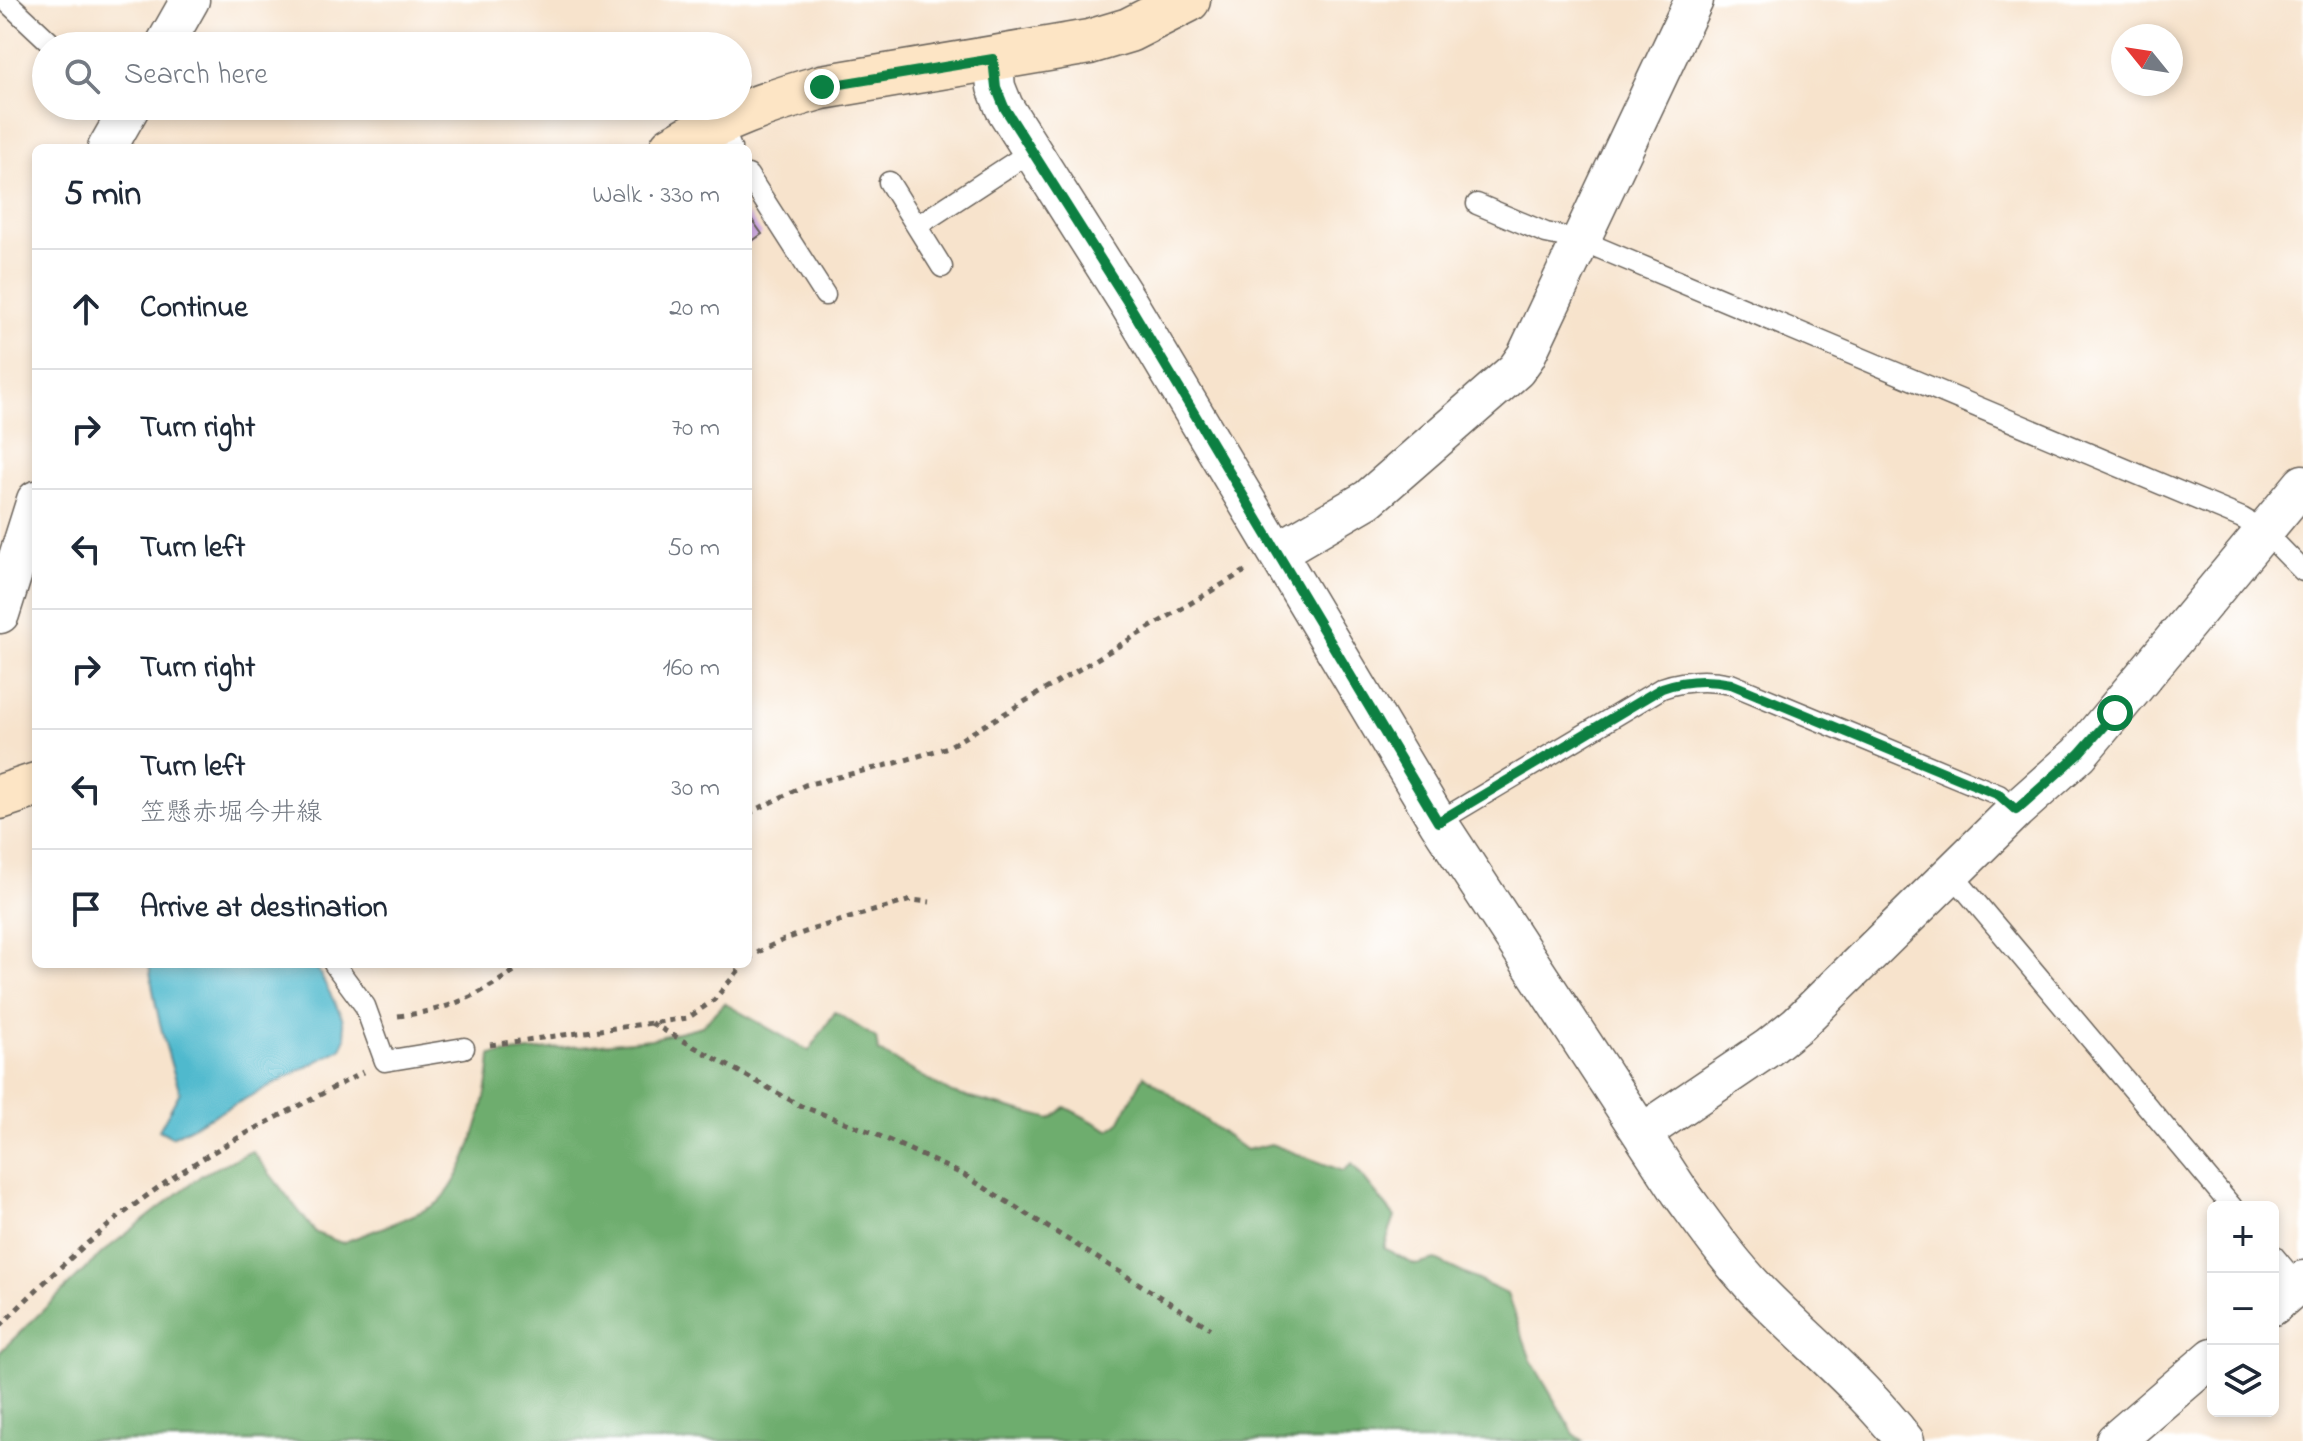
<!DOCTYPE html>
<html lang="en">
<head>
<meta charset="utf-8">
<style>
  :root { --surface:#fff; --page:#f6f6f7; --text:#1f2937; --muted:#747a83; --line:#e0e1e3 }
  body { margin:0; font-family:"Indie Flower","Klee One",sans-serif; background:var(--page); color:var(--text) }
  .controls { position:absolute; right:24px; bottom:24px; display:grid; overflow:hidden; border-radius:12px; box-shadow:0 4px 12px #0003 }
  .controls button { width:72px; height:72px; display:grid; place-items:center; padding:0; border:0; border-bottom:2px solid var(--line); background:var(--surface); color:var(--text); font:40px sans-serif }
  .compass { position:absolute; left:2111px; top:24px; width:72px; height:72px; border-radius:50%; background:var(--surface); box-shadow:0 4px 12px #0003; rotate:300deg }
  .stop { position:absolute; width:24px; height:24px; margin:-18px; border:6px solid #0b8043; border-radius:50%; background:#fff }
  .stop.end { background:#0b8043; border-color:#fff; box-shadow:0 2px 8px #0008 }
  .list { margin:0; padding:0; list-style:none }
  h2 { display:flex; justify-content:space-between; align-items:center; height:104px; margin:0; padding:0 32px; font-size:34px }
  h2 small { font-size:26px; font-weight:400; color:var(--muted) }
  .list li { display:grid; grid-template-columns:52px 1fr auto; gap:24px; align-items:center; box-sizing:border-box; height:120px; padding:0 32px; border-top:2px solid var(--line) }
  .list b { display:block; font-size:30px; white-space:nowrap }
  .list p { margin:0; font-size:26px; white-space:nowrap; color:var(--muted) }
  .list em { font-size:26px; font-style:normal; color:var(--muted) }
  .icon { flex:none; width:44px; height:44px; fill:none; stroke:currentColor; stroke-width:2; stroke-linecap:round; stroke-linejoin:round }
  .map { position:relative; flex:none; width:2303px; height:1441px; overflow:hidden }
  .search { position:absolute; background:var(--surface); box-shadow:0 4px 12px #0003; left:32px; top:32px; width:720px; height:88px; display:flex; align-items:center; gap:20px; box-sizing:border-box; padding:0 28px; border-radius:44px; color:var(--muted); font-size:30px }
  .panel { position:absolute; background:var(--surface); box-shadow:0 4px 12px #0003; left:32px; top:144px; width:720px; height:824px; border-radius:12px }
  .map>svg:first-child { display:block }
</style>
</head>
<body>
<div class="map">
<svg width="2303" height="1441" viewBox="0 0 2303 1441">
  <rect width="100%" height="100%" fill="#fff"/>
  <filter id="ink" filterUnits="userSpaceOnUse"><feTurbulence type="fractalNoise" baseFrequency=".0125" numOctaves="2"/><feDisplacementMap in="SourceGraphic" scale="16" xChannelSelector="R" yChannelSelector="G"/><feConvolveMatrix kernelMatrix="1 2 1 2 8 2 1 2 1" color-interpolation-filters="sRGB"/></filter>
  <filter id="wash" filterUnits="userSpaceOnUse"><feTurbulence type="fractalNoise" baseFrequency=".006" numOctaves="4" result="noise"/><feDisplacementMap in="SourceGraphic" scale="32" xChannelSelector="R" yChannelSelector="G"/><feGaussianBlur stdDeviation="1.8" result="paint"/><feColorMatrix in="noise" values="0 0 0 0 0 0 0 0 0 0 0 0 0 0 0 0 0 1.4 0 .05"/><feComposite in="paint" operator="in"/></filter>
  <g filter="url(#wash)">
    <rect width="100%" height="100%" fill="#f7e3cc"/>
    <path fill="#6ead6e" stroke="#456445" stroke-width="2" d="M724,1003L809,1051L835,1012L876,1038L878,1051L952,1093L1051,1119L1065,1107L1109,1130L1119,1123L1144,1075L1246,1150L1271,1144L1343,1171L1352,1164L1395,1217L1384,1248L1415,1265L1436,1260L1507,1294L1531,1360L1574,1434L1584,1441H0V1352L103,1252L203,1174L252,1151L316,1233L342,1243C359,1236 431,1211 440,1201C468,1173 489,1095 491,1055L651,1039L702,1026Z"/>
    <path fill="#50b9cd" stroke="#366a74" stroke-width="2" d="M149,964H315L342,1017L346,1038L341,1049L172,1137L159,1130L180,1092C165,1049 155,1009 149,964Z"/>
    <g id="blocks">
      <path fill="#d2ade6" d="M748,214L762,234L748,244Z"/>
    </g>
  </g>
  <g filter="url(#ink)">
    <use href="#blocks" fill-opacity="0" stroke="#69625a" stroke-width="2"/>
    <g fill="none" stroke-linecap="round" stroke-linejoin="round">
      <g stroke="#69625a" stroke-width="23">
        <path id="lane" d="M5,0L54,46
          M720,121L731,148
          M748,175L825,295
          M889,182L942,267
          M1477,204L1546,233L1580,240L2242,518L2264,531L2303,571
          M917,226L1033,150
          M1438,822L1662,688C1685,680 1707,679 1731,684L1999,795L2016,810
          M1952,874L2232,1207
          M334,964L365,1006L385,1061L464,1048
          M2273,1255L2298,1285"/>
      </g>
      <g stroke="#69625a" stroke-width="41">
        <path id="street" d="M164,46L190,0
          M993,59L996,87L1004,107L1127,301L1438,822L1680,1192C1705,1226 1730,1262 1759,1292C1808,1342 1863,1386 1905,1441
          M107,148L131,106
          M1277,552L1368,499L1516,370L1526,356L1694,0
          M0,614L36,500
          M1644,1132L1768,1048L1798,1024L2016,810L2079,754L2303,484
          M2273,1306L2303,1280
          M2115,1441L2213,1357"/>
      </g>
      <g stroke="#69625a" stroke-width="47">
        <path id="secondary" d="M672,148C720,119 769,102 822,87L1089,42L1129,30L1188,0
          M0,797L36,785"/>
      </g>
      <path stroke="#69625a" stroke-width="5" stroke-dasharray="6 6" stroke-linecap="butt" d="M748,814L805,785L896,763L948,747L1245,571
        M748,960C773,936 873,912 911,900L930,902
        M398,1016C452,1010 480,995 524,964
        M651,1023L801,1106L871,1132L964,1175L1210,1328
        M490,1045L688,1018L714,1000L744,964
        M0,1326C57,1268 117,1213 186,1169C241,1133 305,1104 363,1072"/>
      <use href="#lane" stroke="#fff" stroke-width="20"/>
      <use href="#street" stroke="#fff" stroke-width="38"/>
      <use href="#secondary" stroke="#fde5c5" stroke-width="44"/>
    </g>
  </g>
  <g fill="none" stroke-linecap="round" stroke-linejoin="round" filter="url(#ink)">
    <path stroke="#0b8043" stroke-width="10" d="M822,87L993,59L996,87L1004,107L1127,301L1438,822L1662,688C1685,680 1707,679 1731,684L1999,795L2016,810L2079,754L2115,713"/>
  </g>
</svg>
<div class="controls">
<button>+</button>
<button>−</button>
<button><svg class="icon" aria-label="layers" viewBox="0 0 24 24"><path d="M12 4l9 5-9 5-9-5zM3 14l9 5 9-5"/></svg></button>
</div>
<svg class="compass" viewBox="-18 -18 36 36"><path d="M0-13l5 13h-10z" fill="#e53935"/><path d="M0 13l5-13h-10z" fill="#747a83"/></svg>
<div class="stop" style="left:2115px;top:713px"></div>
<div class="stop end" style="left:822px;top:87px"></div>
<div class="search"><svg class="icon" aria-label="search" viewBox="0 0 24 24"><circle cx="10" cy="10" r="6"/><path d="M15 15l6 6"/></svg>Search here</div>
<section class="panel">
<h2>5 min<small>Walk · 330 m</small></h2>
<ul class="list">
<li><svg class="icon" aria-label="ahead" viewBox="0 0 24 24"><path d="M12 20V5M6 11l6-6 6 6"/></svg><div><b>Continue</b></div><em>20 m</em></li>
<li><svg class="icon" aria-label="right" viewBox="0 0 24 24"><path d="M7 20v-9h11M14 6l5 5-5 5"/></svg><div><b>Turn right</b></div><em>70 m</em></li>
<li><svg class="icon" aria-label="left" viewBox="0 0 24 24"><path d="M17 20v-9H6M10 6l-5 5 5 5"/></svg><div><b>Turn left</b></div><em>50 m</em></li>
<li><svg class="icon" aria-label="right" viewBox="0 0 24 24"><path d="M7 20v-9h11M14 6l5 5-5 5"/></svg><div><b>Turn right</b></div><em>160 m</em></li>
<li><svg class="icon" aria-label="left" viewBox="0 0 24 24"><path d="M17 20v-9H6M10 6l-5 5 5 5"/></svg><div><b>Turn left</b><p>笠懸赤堀今井線</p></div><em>30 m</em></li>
<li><svg class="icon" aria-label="arrive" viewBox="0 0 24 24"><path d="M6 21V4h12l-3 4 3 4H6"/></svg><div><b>Arrive at destination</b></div></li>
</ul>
</section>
</div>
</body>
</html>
